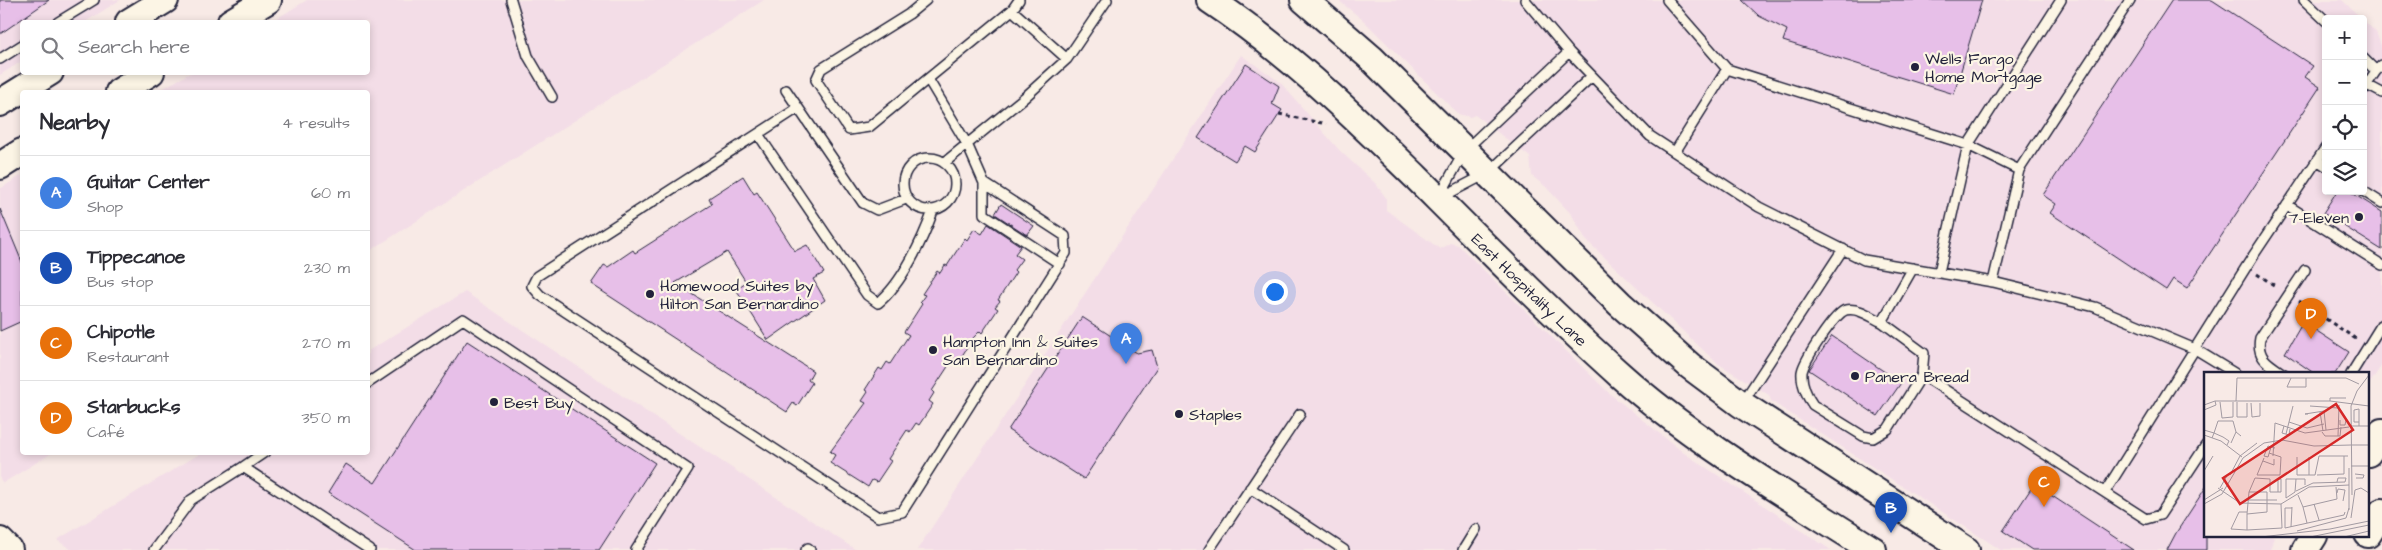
<!DOCTYPE html>
<html lang="en">
<head>
<meta charset="utf-8">
<style>
  :root { --surface:#fff; --page:#f2f2f3; --text:#2b2b33; --muted:#7c7c81; --line:#e1e1e2; --accent:#0b8043 }
  body { margin:0; font-family:"Architects Daughter",sans-serif; background:var(--page); color:var(--text) }
  .controls { position:absolute; right:15px; top:15px; display:grid; overflow:hidden; border-radius:5px; box-shadow:0 2px 8px #0003 }
  .controls button { width:45px; height:45px; display:grid; place-items:center; padding:0; border:0; border-bottom:1px solid var(--line); background:var(--surface); color:var(--text); font:25px sans-serif }
  .you { position:absolute; left:1274px; top:291px; width:18px; height:18px; margin:-12px; border:4px solid #fff; border-radius:50%; background:#1a73e8; box-shadow:0 0 0 8px #1a73e833 }
  .badge { display:grid; place-items:center; width:32px; height:32px; border-radius:50%; background:var(--accent); color:#fff; font-size:16px; font-weight:700 }
  .pin { position:absolute; translate:-50% -41px; filter:drop-shadow(0 1px 2px #0008) }
  .pin::after { content:''; position:absolute; top:26px; width:18px; height:15px; background:inherit; clip-path:polygon(0 0,100% 0,50% 100%) }
  .list { margin:0; padding:0; list-style:none }
  h2 { display:flex; justify-content:space-between; align-items:center; height:65px; margin:0; padding:0 20px; font-size:21px }
  h2 small { font-size:16px; font-weight:400; color:var(--muted) }
  .list li { display:grid; grid-template-columns:32px 1fr auto; gap:15px; align-items:center; box-sizing:border-box; height:75px; padding:0 20px; border-top:1px solid var(--line) }
  .list b { display:block; font-size:19px; white-space:nowrap }
  .list p { margin:0; font-size:16px; white-space:nowrap; color:var(--muted) }
  .list em { font-size:16px; font-style:normal; color:var(--muted) }
  .icon { flex:none; width:28px; height:28px; fill:none; stroke:currentColor; stroke-width:2; stroke-linecap:round; stroke-linejoin:round }
  .map { position:relative; flex:none; width:2382px; height:550px; overflow:hidden }
  .search { position:absolute; background:var(--surface); box-shadow:0 2px 8px #0003; left:20px; top:20px; width:350px; height:55px; display:flex; align-items:center; gap:12px; box-sizing:border-box; padding:0 18px; border-radius:5px; color:var(--muted); font-size:19px }
  .panel { position:absolute; background:var(--surface); box-shadow:0 2px 8px #0003; left:20px; top:90px; width:350px; height:365px; border-radius:5px }
  .map>svg:first-child { display:block }
</style>
</head>
<body>
<div class="map">
<svg width="2382" height="550" viewBox="0 0 2382 550">
  <rect width="100%" height="100%" fill="#f8eae6"/>
  <filter id="ink" filterUnits="userSpaceOnUse"><feTurbulence type="fractalNoise" baseFrequency=".02" numOctaves="2"/><feDisplacementMap in="SourceGraphic" scale="10" xChannelSelector="R" yChannelSelector="G"/><feConvolveMatrix kernelMatrix="1 2 1 2 8 2 1 2 1" color-interpolation-filters="sRGB"/></filter>
  <g filter="url(#ink)">
    <path fill="#f3dde7" d="M0,0H120L85,22H22V61L0,75Z
      M307,0H764L368,252V92H157L190,73L368,72V22H271Z
      M1338,0H2342L2362,19H2326V191H2363V20L2376,32L2382,48V365L2368,386V374H2206V536H2274L2270,550H2001L1771,401L1769,395L1717,363L1586,240L1572,215L1545,186L1532,176L1530,157L1475,115L1470,117L1458,114L1363,20Z
      M1241,55L1280,82L1340,151L1376,184L1386,198V210L1440,249L1450,243L1458,245L1610,394L1684,453L1831,550H917Z
      M22,175V452L52,453L3,483L0,479V189Z
      M465,292L856,550H72L57,540L201,453L368,452V351Z"/>
    <path fill="#e7bfe8" stroke="#22223b" d="M0,0H49L0,34Z
      M1742,0H1982L1954,94L1783,41L1787,30L1759,16Z
      M2172,0H2212L2313,66L2305,77L2320,87L2187,288L2173,279L2166,290L2050,213L2056,204L2043,195Z
      M1246,64L1279,86L1272,104L1282,110L1255,152L1245,146L1235,161L1198,138Z
      M743,176L754,194L757,192L795,251L807,245L824,273L813,279L825,300L768,340L736,289L746,282L727,252L675,283L813,371L808,380L812,383L797,406L793,403L787,412L591,284L604,265L608,267L633,250L635,253L712,204L709,198Z
      M2337,191H2349L2382,212V250L2323,213Z
      M1001,204L1034,226L1027,235L995,214Z
      M0,209L22,262V321L0,331Z
      M988,224L1021,246L1015,254L1022,259L1014,270L1016,272L998,300L1000,301L995,307L998,309L982,333L980,331L974,337L956,365L951,362L932,391L934,393L929,401L933,404L919,425L916,423L910,432L907,430L888,459L891,461L877,482L872,480L868,487L830,463L835,455L830,452L866,403L862,401L868,392L865,390L879,368L882,370L887,362L890,364L909,335L904,332L922,304L920,302L925,295L922,294L937,271L940,273L945,265L947,266L965,238L967,240L974,229L982,234Z
      M1082,317L1137,353L1152,350L1157,367L1084,479L1008,430Z
      M2303,322L2349,352L2335,374H2315L2285,353Z
      M1832,336L1901,383L1878,416L1809,370Z
      M467,341L655,463L599,550H416L328,493L346,464L375,483Z
      M2034,484L2134,550H2032L2003,531Z
      M2206,487V550H2167L2176,533Z"/>
    <g fill="none" stroke-linecap="round" stroke-linejoin="round">
      <g stroke="#22223b" stroke-width="12">
        <path id="lane" d="M511,0L528,56L552,97
          M926,0L909,14L821,69L816,80L849,130L869,127L1012,10L1019,0
          M1525,0L1569,52L1650,136L1759,207L1864,260L1993,282L2095,307L2195,349L2236,374
          M1667,0L1727,69L1968,145L2019,170
          M2304,0L2326,21
          M1012,10L1067,59
          M58,22L94,0
          M2363,58L2376,71
          M0,59L22,45
          M2367,85L2382,93
          M786,90L863,203L877,210L906,199
          M2363,90L2376,71L2382,65
          M798,108L537,276L532,286L540,295L878,517L902,512L1066,253L1065,236L984,183L967,144L928,79
          M758,134L867,295L878,303C902,284 923,239 933,211
          M1675,152L1727,69
          M903 184a26 26 0 1 1 52 0a26 26 0 1 1-52 0Z
          M2317,160L2326,166
          M944,163L1025,97L1067,59L1107,0
          M984,183V214L1060,264
          M2363,191L2382,203
          M1439,197L1465,150L1569,52
          M1440,198L1488,173L1592,76
          M2287,205L2382,265
          M1913,268L1882,322L1924,353L1922,375L2146,519L2160,515L2206,445
          M1939,272L1968,145L2061,0
          M1993,282L2019,170L2130,0
          M1882,322C1871,317 1858,307 1846,310C1835,312 1804,361 1802,372C1801,383 1807,397 1813,405L1863,436L1873,438L1888,429L1922,375
          M2284,374C2269,364 2256,358 2260,338L2305,270
          M2351,374L2382,324
          M368,383L463,319L688,469L636,550
          M1743,402L1843,249
          M243,467L265,452
          M1250,488L1344,550
          M2105,492L2253,256L2326,147
          M154,550L191,500L243,467L370,550
          M806,550L808,548L810,550
          M1209,550L1300,414
          M1463,550L1476,529"/>
      </g>
      <g stroke="#22223b" stroke-width="30">
        <g id="secondary">
          <path id="s1" d="M1210,0C1287,51 1351,114 1417,178C1483,244 1550,312 1620,375C1696,443 1787,495 1873,550"/>
          <path d="M1304,0L1371,58L1620,304L1690,366L1741,404L1966,550"/>
          <path d="M129,22L165,0"/>
          <path d="M231,22L268,0"/>
          <path d="M119,92L151,72"/>
          <path d="M0,103L50,72"/>
          <path d="M0,166L22,152"/>
          <path d="M2368,453L2382,432"/>
          <path d="M2368,534L2382,512"/>
          <path d="M0,541L9,550"/>
          <path d="M2305,550L2314,536"/>
        </g>
      </g>
      <path stroke="#22223b" stroke-width="3" stroke-dasharray="4 4" stroke-linecap="butt" d="M1279,114L1326,124
        M2257,274L2277,287
        M2299,301L2356,339
        M2307,325L2315,311"/>
      <use href="#lane" stroke="#fcf5e5" stroke-width="9"/>
      <use href="#secondary" stroke="#fcf5e5" stroke-width="26"/>
    </g>
  </g>
  <g fill="#22223b" stroke="#fcf5e5" stroke-width="2">
    <circle cx="1915" cy="67" r="5"/>
    <circle cx="2359" cy="217" r="5"/>
    <circle cx="650" cy="294" r="5"/>
    <circle cx="933" cy="350" r="5"/>
    <circle cx="1855" cy="376" r="5"/>
    <circle cx="494" cy="402" r="5"/>
    <circle cx="1179" cy="414" r="5"/>
  </g>
  <g text-anchor="middle" stroke-width="4.5" stroke-linejoin="round" paint-order="stroke">
    <g font-size="16" fill="#22223b" stroke="#fcf5e5" text-anchor="start">
      <text x="1925" y="64">Wells Fargo<tspan x="1925" dy="18">Home Mortgage</tspan></text>
      <text x="2349" y="223" text-anchor="end">7-Eleven</text>
      <text x="660" y="291">Homewood Suites by<tspan x="660" dy="18">Hilton San Bernardino</tspan></text>
      <text x="943" y="347">Hampton Inn &amp; Suites<tspan x="943" dy="18">San Bernardino</tspan></text>
      <text x="1865" y="382">Panera Bread</text>
      <text x="504" y="408">Best Buy</text>
      <text x="1189" y="420">Staples</text>
    </g>
    <g font-size="16" fill="#22223b" stroke="#fcf5e5">
      <text dy="6" stroke="none"><textPath href="#s1" startOffset="432">East Hospitality Lane</textPath></text>
    </g>
  </g>
  <g transform="translate(2204 372)">
    <rect width="165" height="165" fill="#f8eae6"/>
    <path fill="none" stroke="#a29aa2" stroke-width="1" d="M87,6L83,15H102V6M32,29L33,6H142L155,12M126,29V26H142M16,30L18,46L29,45V30M33,30V45H43V31M47,31L48,45L56,44V31M0,33L11,29H126L165,34M106,34L134,36M0,38L12,33L11,29M120,39L122,58M116,40L119,59M104,42H101L120,39M136,48V53H141L142,48M85,50L103,56L120,52M155,50H150V38L155,37M80,54L78,61L85,63L86,57M147,54H165M155,54V37M0,58L10,61L14,49H29L32,60M118,60L121,64H136L137,55M82,62L89,34M0,63L17,69L38,85M134,64L135,33M8,66L10,61L19,65L25,69L23,73M27,71L32,60L37,64M147,73H165M67,75L64,74L60,84L64,85L67,75L71,76M69,84L71,51L101,61L145,55M93,85V103H105M105,85V103H111L115,84H144M60,86L53,103H76L77,85L65,81M59,89L70,93V87M147,94H165M145,96V138M0,99L9,84M151,102L160,103L159,106H152M26,103L36,84L53,71M113,103L140,102V84M92,107L91,120L82,126V107H101V113M133,110L134,106H142L141,110M14,116L36,131L77,132L105,115L145,113M16,116L24,102M92,119L109,111L141,110M45,120H63V140L43,142ZM45,120L51,106L66,107V120M66,120H77V107M74,120V107H77M133,121L134,117L141,118L139,129M94,123L99,135L133,127L132,115M148,123L147,34L153,19L165,3M0,128L19,116M43,128H73M0,132L18,122L39,86L60,71L78,68L110,74L147,73M110,132L115,148M99,135L103,151M88,136H81V156L140,143L141,140M43,140H35L27,157L43,158V142M147,146L151,118L157,116L165,121M87,155L88,135M43,158L78,156L77,132M93,159L142,146L145,136M57,165L126,157L165,149M106,165L165,153M140,165L165,159"/>
    <path fill="#d62828" fill-opacity="0.15" stroke="#d62828" stroke-width="2.5" d="M132,32L149,58L36,132L19,106Z"/>
    <rect width="165" height="165" fill="none" stroke="#22223b" stroke-width="2.5"/>
  </g>
</svg>
<div class="controls">
<button>+</button>
<button>−</button>
<button><svg class="icon" aria-label="locate" viewBox="0 0 24 24"><circle cx="12" cy="12" r="6"/><path d="M12 2v4M12 18v4M2 12h4M18 12h4"/></svg></button>
<button><svg class="icon" aria-label="layers" viewBox="0 0 24 24"><path d="M12 4l9 5-9 5-9-5zM3 14l9 5 9-5"/></svg></button>
</div>
<div class="you"></div>
<div class="pin badge" style="left:1126px;top:364px;background:#3f7fe0">A</div>
<div class="pin badge" style="left:1891px;top:533px;background:#1a4fb4">B</div>
<div class="pin badge" style="left:2044px;top:507px;background:#e8710a">C</div>
<div class="pin badge" style="left:2311px;top:339px;background:#e8710a">D</div>
<div class="search"><svg class="icon" aria-label="search" viewBox="0 0 24 24"><circle cx="10" cy="10" r="6"/><path d="M15 15l6 6"/></svg>Search here</div>
<section class="panel">
<h2>Nearby<small>4 results</small></h2>
<ul class="list">
<li><span class="badge" style="background:#3f7fe0">A</span><div><b>Guitar Center</b><p>Shop</p></div><em>60 m</em></li>
<li><span class="badge" style="background:#1a4fb4">B</span><div><b>Tippecanoe</b><p>Bus stop</p></div><em>230 m</em></li>
<li><span class="badge" style="background:#e8710a">C</span><div><b>Chipotle</b><p>Restaurant</p></div><em>270 m</em></li>
<li><span class="badge" style="background:#e8710a">D</span><div><b>Starbucks</b><p>Café</p></div><em>350 m</em></li>
</ul>
</section>
</div>
</body>
</html>
